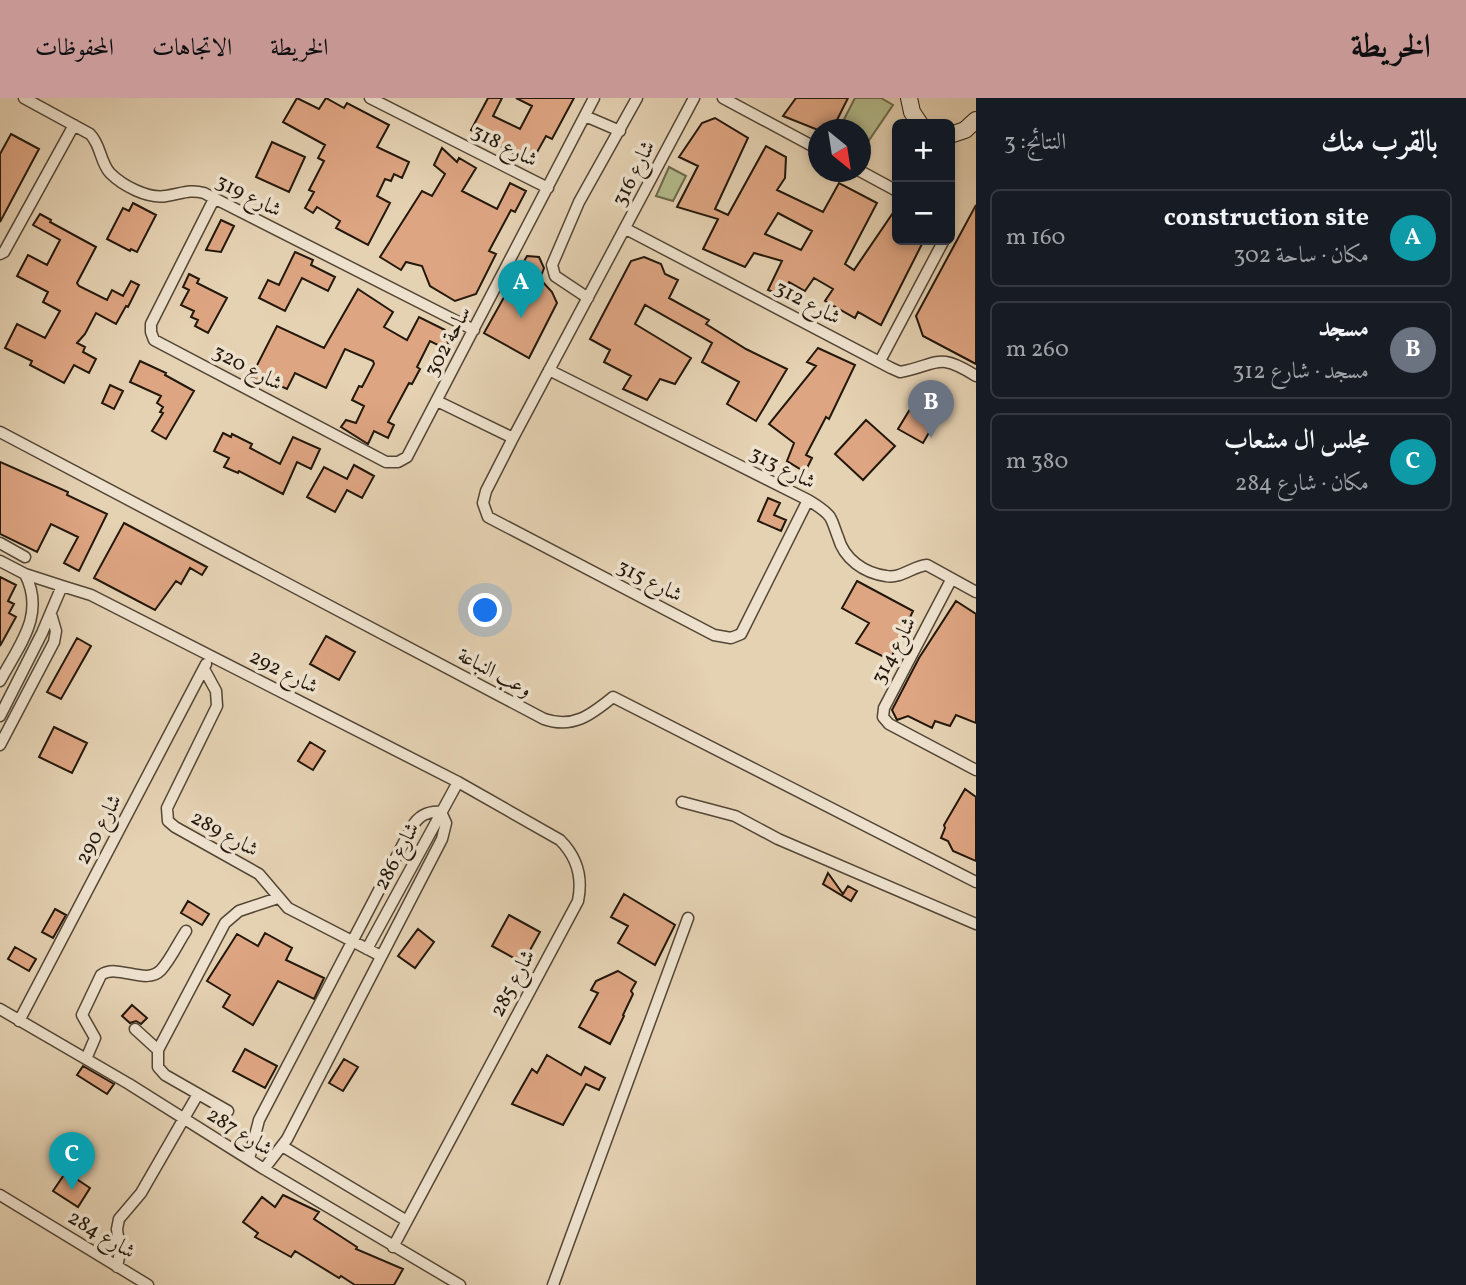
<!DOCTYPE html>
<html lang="ar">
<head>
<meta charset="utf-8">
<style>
  :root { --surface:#171b24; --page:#20242c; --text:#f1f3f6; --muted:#9ea1a6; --line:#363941; --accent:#c59692 }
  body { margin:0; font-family:Vollkorn,Amiri,serif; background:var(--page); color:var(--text); direction:rtl }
  .controls { position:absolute; right:21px; top:21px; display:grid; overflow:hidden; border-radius:10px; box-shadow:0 4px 10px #0003 }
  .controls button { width:63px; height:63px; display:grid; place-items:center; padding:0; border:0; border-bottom:2px solid var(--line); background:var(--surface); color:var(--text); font:35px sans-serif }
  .compass { position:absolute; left:808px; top:21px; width:63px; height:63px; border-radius:50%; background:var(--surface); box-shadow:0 4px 10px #0003; rotate:150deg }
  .you { position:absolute; left:486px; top:513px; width:24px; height:24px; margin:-18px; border:5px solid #fff; border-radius:50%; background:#1a73e8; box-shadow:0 0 0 10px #1a73e833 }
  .badge { display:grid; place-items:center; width:46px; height:46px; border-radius:50%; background:var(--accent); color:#fff; font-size:23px; font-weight:700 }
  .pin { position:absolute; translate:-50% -58px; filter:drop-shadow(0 2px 4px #0008) }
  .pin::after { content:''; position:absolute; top:37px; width:24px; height:21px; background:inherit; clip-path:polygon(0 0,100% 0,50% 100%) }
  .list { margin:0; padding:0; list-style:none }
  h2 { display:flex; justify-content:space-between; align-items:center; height:91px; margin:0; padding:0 28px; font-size:30px }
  h2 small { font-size:23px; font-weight:400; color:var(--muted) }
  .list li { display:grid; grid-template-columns:46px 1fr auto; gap:21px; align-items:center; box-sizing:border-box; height:98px; margin:0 14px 14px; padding:0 14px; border:2px solid var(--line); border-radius:10px }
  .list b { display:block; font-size:26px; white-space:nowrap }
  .list p { margin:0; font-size:23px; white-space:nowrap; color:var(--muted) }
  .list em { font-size:23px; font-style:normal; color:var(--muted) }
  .map { position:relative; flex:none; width:976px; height:1187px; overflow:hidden; direction:ltr }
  header { display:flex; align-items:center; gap:42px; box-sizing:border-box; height:98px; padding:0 35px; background:var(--accent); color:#111 }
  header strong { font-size:33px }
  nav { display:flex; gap:38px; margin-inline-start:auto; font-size:24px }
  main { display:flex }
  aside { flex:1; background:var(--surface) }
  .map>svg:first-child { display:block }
</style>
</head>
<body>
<header>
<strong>الخريطة</strong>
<nav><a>الخريطة</a><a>الاتجاهات</a><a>المحفوظات</a></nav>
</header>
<main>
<aside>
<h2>بالقرب منك<small>النتائج: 3</small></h2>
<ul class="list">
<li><span class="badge" style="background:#0f9aa8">A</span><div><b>construction site</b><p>مكان · ساحة 302</p></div><em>160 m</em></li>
<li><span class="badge" style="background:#6b7280">B</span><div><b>مسجد</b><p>مسجد · شارع 312</p></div><em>260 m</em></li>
<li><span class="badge" style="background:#0f9aa8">C</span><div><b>مجلس ال مشعاب</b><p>مكان · شارع 284</p></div><em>380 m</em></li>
</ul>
</aside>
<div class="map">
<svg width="976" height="1187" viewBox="0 0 976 1187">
  <rect width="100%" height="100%" fill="#e5d2b3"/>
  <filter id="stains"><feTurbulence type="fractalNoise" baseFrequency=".00286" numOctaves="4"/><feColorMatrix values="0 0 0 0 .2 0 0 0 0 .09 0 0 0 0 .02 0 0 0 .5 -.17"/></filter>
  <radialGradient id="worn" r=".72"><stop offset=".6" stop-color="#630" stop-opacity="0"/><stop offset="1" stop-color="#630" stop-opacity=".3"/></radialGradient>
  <path fill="#b4bc8d" stroke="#6b6a4c" stroke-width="2" d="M855,0H881L893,7L861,54L860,32L839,31Z
    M669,69L686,78L673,103L656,98Z"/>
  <path fill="#dea582" stroke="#22170b" stroke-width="2" fill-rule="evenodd" d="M297,0L319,11L326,0L344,10L347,5L389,27L377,49L409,64L402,80L394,76L391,83L385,81L377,98L390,105L368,147L336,130L340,123L317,109L313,115L305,110L314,94L309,92L324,63L318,60L325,47L283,24Z
    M488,0H502L493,18L520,31L532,8L516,0H574L552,41L546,38L531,65L471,32Z
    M796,0H848L832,32H818L783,18Z
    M715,20L748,40L715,111L728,117L766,48L786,59L785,80L777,92L823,114L839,85L877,105L845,166L854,172L897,109V142H924L881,227L858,214L855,220L825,203L833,191L814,180L805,193L789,184L781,197L768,192L782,163L754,155L745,169L703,151L718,121L677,109L698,68L679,59L702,25ZM778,115L812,133L801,152L765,136Z
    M11,36L39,51L0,124V56Z
    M272,44L305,59L289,94L256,79Z
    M442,50L457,64L459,60L476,70L462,93L497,111L510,85L526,93L515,114L511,112L489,153L496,156L476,196L455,203L430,188L422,168L406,164L401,172L380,159L422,93L432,98L445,76L434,67Z
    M133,105L156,117L137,154L131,151L130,153L107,141L123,110L129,113Z
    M976,107V266L923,238L916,218Z
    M40,116L51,122L50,124L96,149L77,185L79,188L107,202L112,192L123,198L131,183L139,187L128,209L126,208L116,226L96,215L85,236L77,245L85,249L83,254L96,261L89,275L74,267L64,285L30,267L32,263L5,250L17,226L45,240L60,213L43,204L48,194L17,178L28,157L47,167L60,142L33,127Z
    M221,122L234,128L221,154L206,152Z
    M295,154L313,162L311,167L335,179L328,193L302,180L285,213L259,200L268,182L279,187Z
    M527,158L539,159L544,170L540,181L552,194L557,205L529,260L484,235Z
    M644,159L661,166L665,176L678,182L669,200L709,222L706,226L746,251L787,271L756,323L727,306L739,284L702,264L712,245L645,207L635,226L691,260L675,286L660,281L647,302L623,291L631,278L604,264L610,252L590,241L631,163Z
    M189,176L199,181L197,185L227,200L208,235L195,228L198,222L191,219L194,213L181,207L189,192L183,189Z
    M358,191L393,214L384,229L407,242L419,219L445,232L450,253L430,243L417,269L420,271L412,286L409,285L388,324L394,327L388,340L374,333L368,346L341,329L346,322L356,325L364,308L352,302L359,288L362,289L374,266L373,263L345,251L326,290L295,275L287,291L272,284L270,289L251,279L277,228L324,250Z
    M818,250L855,267L829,321L826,319L806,357L812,360L805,374L787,363L794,345L769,326L816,268L807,264Z
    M140,263L166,275L165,277L194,293L166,341L152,333L163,315L160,314L163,309L157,305L161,298L130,284Z
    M110,287L123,293L114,311L102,305Z
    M924,288L948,302L923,345L898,331Z
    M866,322L895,348L863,382L835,356Z
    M223,335L231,339L232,336L252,346L250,350L280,366L293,339L320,351L311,371L297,364L283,396L239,373L238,375L224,369L229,360L214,353Z
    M0,364L68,394L67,397L107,416L79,473L64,465L78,439L51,426L37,454L0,436Z
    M354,367L374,378L362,400L347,392L335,414L307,399L324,369L347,381Z
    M768,400L780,405L774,417L786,422L781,433L758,423Z
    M124,425L207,469L202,477L190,470L181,486L176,483L155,512L94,480Z
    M0,479L16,487L8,503L14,506L9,515L16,519L0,548Z
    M857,483L913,513L890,562L856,545L869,525L842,510Z
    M956,503L976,516V625L956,617L950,628L935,623L932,630L908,618L897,622L892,612L919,560Z
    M326,538L355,554L339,582L310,566Z
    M77,540L91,548L61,601L47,594Z
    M54,629L87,645L72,675L39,659Z
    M310,644L325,653L313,672L298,663Z
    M965,691L976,699V763L953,753L948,743L941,740L945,730L944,727Z
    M828,775L843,796L848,788L857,793L851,803L823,786Z
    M624,796L675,827L655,867L618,845L628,828L611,819Z
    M188,803L209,816L202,827L181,815Z
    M55,811L66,817L53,840L42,834Z
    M509,817L540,834L523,865L492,848Z
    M418,831L434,844L415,870L398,858Z
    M265,835L292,850L286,862L324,880L314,901L278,883L253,927L223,909L230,897L207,883L237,836L258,848Z
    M15,849L36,861L29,873L8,861Z
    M618,873L636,884L631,893L633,896L623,917L624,918L610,946L579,929L598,895L591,892L596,883Z
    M132,907L147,920L141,926L136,923L130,925L122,918Z
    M245,951L277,968L265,990L233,973Z
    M547,957L581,977L585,969L605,980L599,992L586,986L563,1027L512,1006L532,971L537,975Z
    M344,961L358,969L343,993L329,985Z
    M83,968L114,986L107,996L77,977Z
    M66,1074L90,1090L78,1109L53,1093Z
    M283,1097L319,1114L314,1121L357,1149L356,1151L403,1171L394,1187H355L341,1178L339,1180L295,1153L291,1159L255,1139L258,1135L243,1124L262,1099L275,1109Z"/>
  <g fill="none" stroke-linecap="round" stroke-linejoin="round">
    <g stroke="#534635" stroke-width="13">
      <path id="street" d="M24,0L90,36C101,47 100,64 110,75C123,88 148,101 166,98C181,96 189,91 204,95L474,232
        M370,0L548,90
        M694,0L513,340L486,393L483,405L488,419L714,537L731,540L741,536L808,402
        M723,0L818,51
        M585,18L620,33
        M860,73L897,93
        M214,101L151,226V234L154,242L386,364H398L407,359L594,0
        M626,131L891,270L900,274C938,267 937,253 976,278
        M0,156L4,154L74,27
        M588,200L555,178L552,167L579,104L637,0
        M880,263L944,142
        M549,272L808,402C816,407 825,412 830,419C834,426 835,432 838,439C844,461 864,475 886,478C901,481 913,468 927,467L976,494
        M437,303L513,340
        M0,334L544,621C573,631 591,617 613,599L976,784
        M0,445L25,459
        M0,463L25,476L62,488
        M951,482L884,610L883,619L889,626L976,672
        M204,571L216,593L217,608L167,710L168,723L175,729L259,776L288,810L381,858
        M0,583C19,547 46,517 25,476
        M0,618L42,535L62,488L91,497L458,684L560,742C577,759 583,779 578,803L393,1149
        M0,647L54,544L56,533L51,516
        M682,704L735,718L778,741L976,826
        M367,851L458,684
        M0,911L129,986L264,1071L460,1187
        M19,923L206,566
        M135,931L158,952
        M86,961L95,940L82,917L101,877C118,865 146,888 161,872C171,861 178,845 186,833
        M228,1013L165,977L158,969V952L225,825L239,813L278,800
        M282,1048L407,1123
        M249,1061L259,1022L412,729C419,717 428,713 441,714L446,725L442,741L287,1041L264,1071
        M0,1097L148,1187
        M117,1169L120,1154L117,1131L119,1121L141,1095L198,996
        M553,1187L688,820"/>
    </g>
    <g stroke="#22170b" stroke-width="18">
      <path id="secondary" d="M909,0L912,14L920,26
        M950,37L965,32L976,22"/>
    </g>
    <use href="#street" stroke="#eee2ce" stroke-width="10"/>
    <use href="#secondary" stroke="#eee2ce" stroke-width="16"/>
  </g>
  <g text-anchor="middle" stroke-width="7" stroke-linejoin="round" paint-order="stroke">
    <g font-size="21" fill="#22170b" stroke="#eee2ce">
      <text transform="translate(505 47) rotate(27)" y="7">شارع 318</text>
      <text transform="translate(633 75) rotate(-63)" y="7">شارع 316</text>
      <text transform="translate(249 97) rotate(27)" y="7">شارع 319</text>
      <text transform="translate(808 204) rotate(28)" y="7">شارع 312</text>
      <text transform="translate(447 243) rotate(-62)" y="7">ساحة 302</text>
      <text transform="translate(248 269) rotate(28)" y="7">شارع 320</text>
      <text transform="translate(783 369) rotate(27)" y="7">شارع 313</text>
      <text transform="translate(650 482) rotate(27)" y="7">شارع 315</text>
      <text transform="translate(893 552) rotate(-62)" y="7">شارع 314</text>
      <text transform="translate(284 573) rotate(27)" y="7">شارع 292</text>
      <text transform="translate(495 574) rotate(28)" y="7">وعب النباعة</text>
      <text transform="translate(98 731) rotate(-62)" y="7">شارع 290</text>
      <text transform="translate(225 735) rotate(29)" y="7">شارع 289</text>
      <text transform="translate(396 758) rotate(-62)" y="7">شارع 286</text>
      <text transform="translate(512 885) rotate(-62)" y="7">شارع 285</text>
      <text transform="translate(240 1033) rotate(32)" y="7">شارع 287</text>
      <text transform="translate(102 1136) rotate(31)" y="7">شارع 284</text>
    </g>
  </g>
  <rect width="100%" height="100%" filter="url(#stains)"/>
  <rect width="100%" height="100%" fill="url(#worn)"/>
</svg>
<div class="controls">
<button>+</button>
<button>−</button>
</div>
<svg class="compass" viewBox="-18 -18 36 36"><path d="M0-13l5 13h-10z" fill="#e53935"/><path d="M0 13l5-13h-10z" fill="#9ea1a6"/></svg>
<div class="you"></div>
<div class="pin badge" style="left:521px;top:220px;background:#0f9aa8">A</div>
<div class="pin badge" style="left:931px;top:340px;background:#6b7280">B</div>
<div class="pin badge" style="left:72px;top:1092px;background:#0f9aa8">C</div>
</div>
</main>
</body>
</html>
